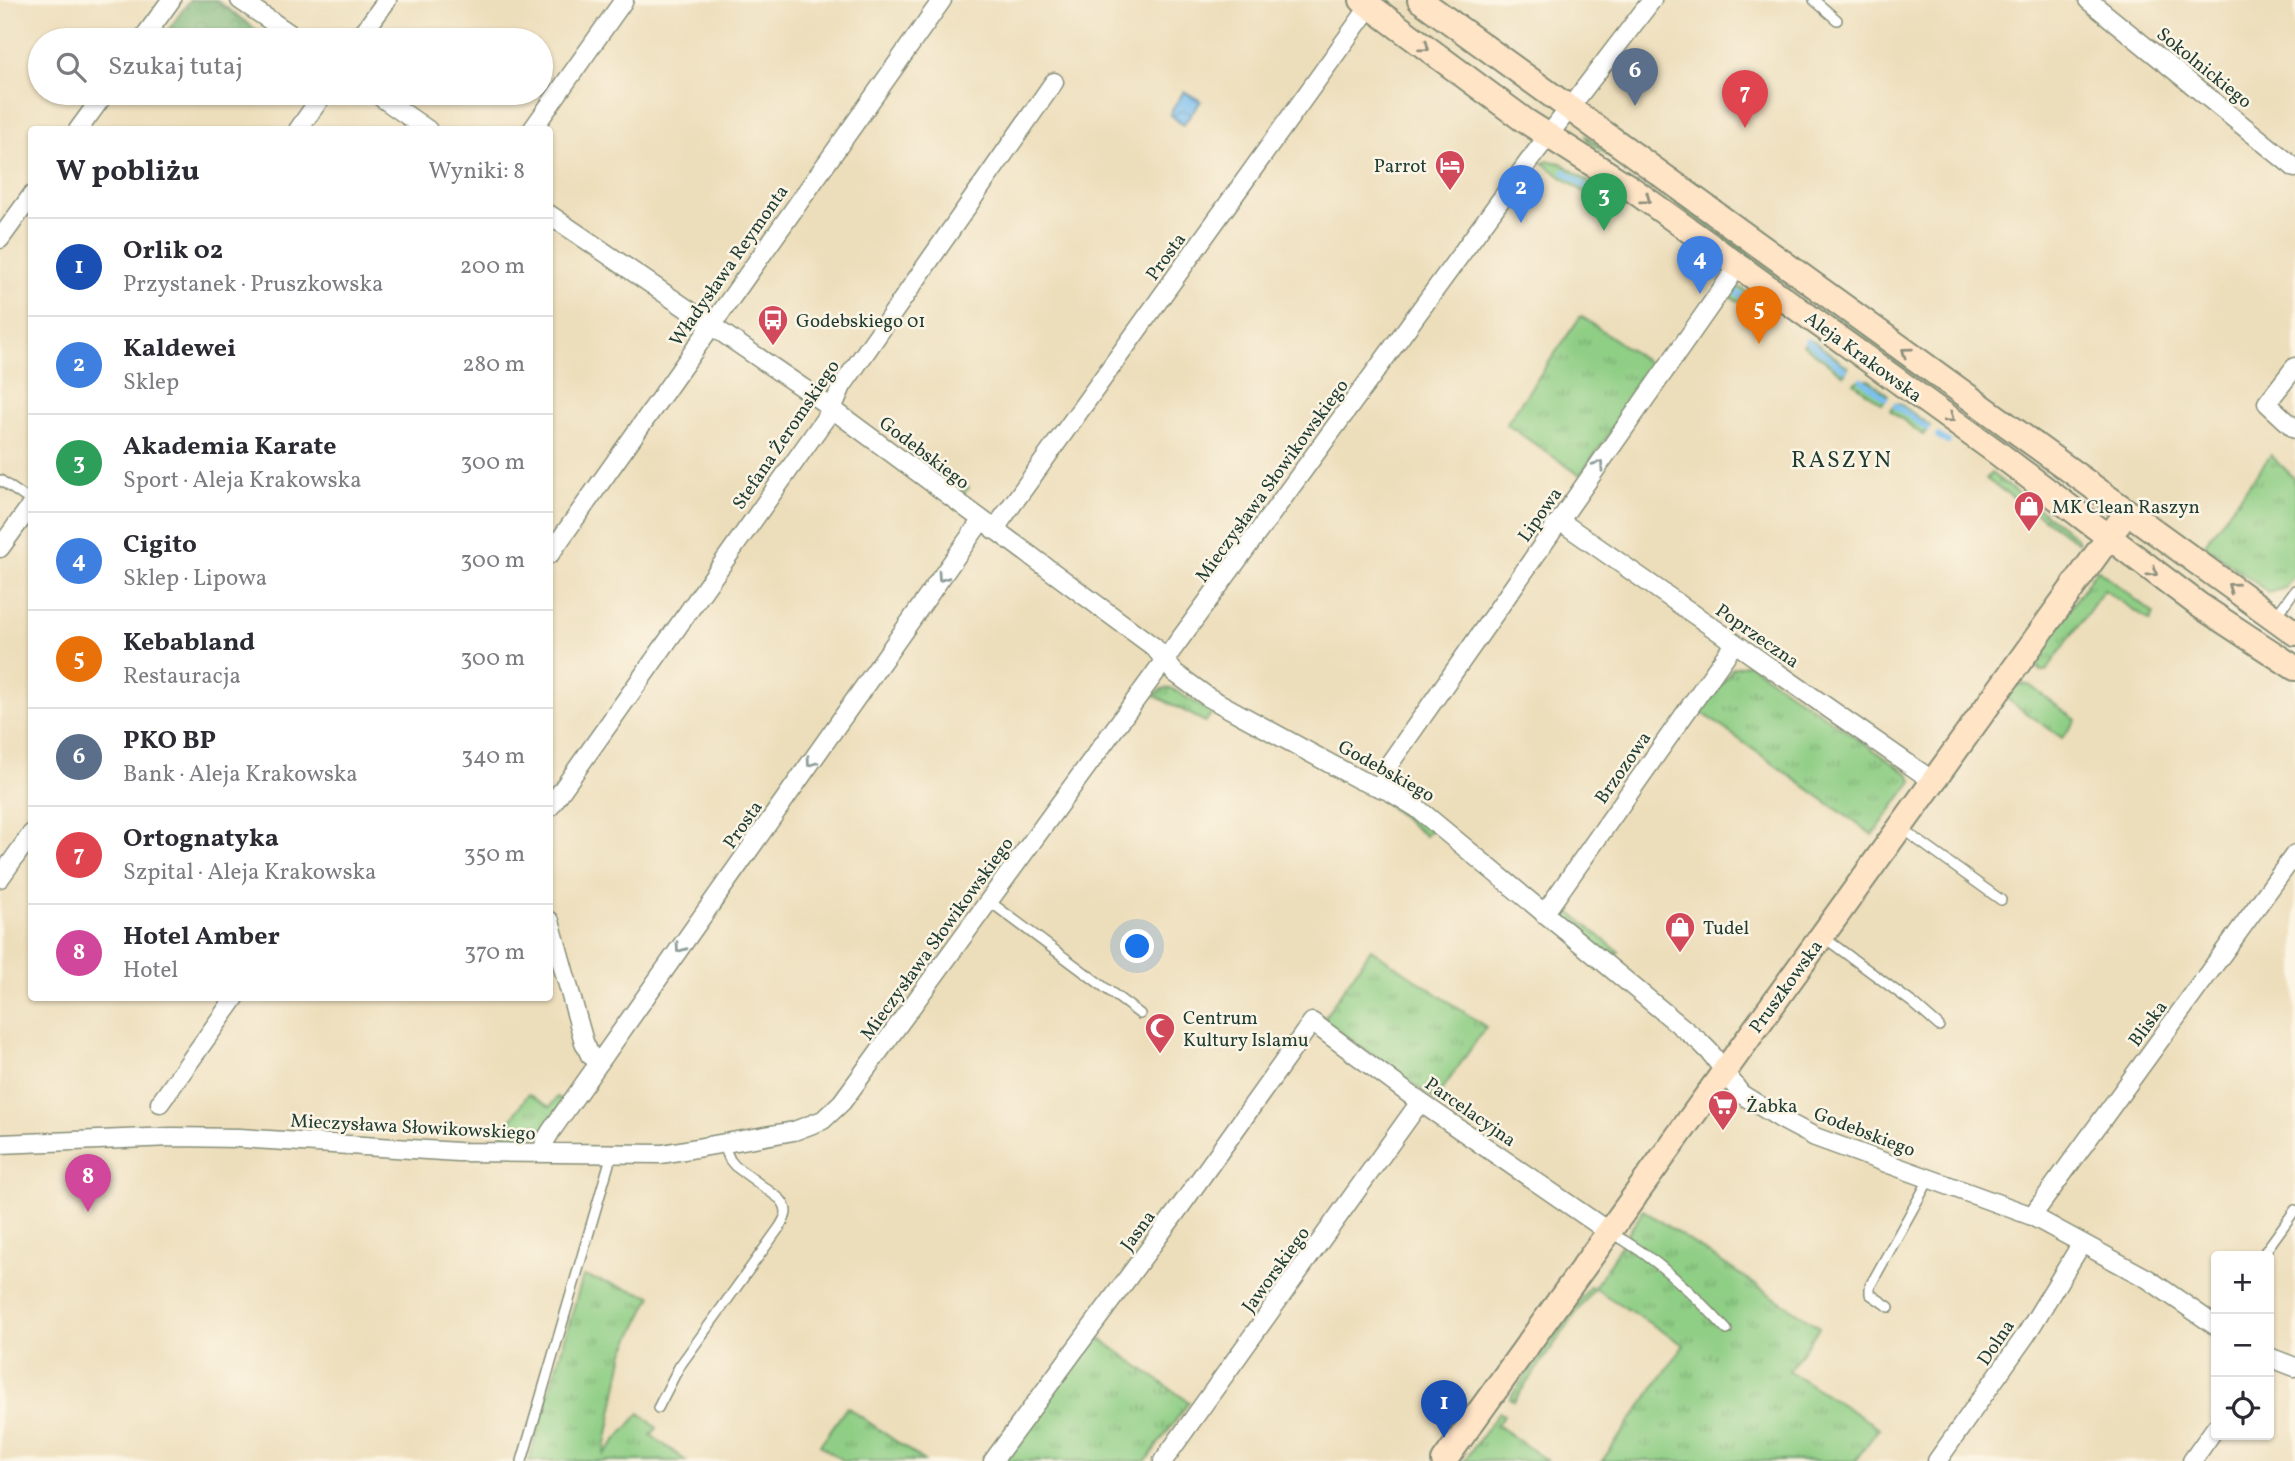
<!DOCTYPE html>
<html lang="pl">
<head>
<meta charset="utf-8">
<style>
  :root { --surface:#fff; --page:#f2f2f3; --text:#2b2b33; --muted:#7c7c81; --line:#e1e1e2; --accent:#0f766e }
  body { margin:0; font-family:Vollkorn,serif; background:var(--page); color:var(--text) }
  .controls { position:absolute; right:21px; bottom:21px; display:grid; overflow:hidden; border-radius:7px; box-shadow:0 2px 5px #0004 }
  .controls button { width:63px; height:63px; display:grid; place-items:center; padding:0; border:0; border-bottom:2px solid var(--line); background:var(--surface); color:var(--text); font:35px sans-serif }
  .you { position:absolute; left:1138px; top:947px; width:24px; height:24px; margin:-18px; border:5px solid #fff; border-radius:50%; background:#1a73e8; box-shadow:0 0 0 10px #1a73e833 }
  .badge { display:grid; place-items:center; width:46px; height:46px; border-radius:50%; background:var(--accent); color:#fff; font-size:23px; font-weight:700 }
  .pin { position:absolute; translate:-50% -58px; filter:drop-shadow(0 2px 4px #0008) }
  .pin::after { content:''; position:absolute; top:37px; width:24px; height:21px; background:inherit; clip-path:polygon(0 0,100% 0,50% 100%) }
  .list { margin:0; padding:0; list-style:none }
  h2 { display:flex; justify-content:space-between; align-items:center; height:91px; margin:0; padding:0 28px; font-size:30px }
  h2 small { font-size:23px; font-weight:400; color:var(--muted) }
  .list li { display:grid; grid-template-columns:46px 1fr auto; gap:21px; align-items:center; box-sizing:border-box; height:98px; padding:0 28px; border-top:2px solid var(--line) }
  .list b { display:block; font-size:26px; white-space:nowrap }
  .list p { margin:0; font-size:23px; white-space:nowrap; color:var(--muted) }
  .list em { font-size:23px; font-style:normal; color:var(--muted) }
  .icon { flex:none; width:38px; height:38px; fill:none; stroke:currentColor; stroke-width:2; stroke-linecap:round; stroke-linejoin:round }
  .map { position:relative; flex:none; width:2295px; height:1461px; overflow:hidden }
  .search { position:absolute; background:var(--surface); box-shadow:0 2px 5px #0004; left:28px; top:28px; width:525px; height:77px; display:flex; align-items:center; gap:18px; box-sizing:border-box; padding:0 24px; border-radius:38px; color:var(--muted); font-size:26px }
  .panel { position:absolute; background:var(--surface); box-shadow:0 2px 5px #0004; left:28px; top:126px; width:525px; height:875px; border-radius:7px }
  .map>svg:first-child { display:block }
</style>
</head>
<body>
<div class="map">
<svg width="2295" height="1461" viewBox="0 0 2295 1461">
  <defs>
    <pattern id="grass-tufts" width="24" height="20" patternUnits="userSpaceOnUse" patternTransform="scale(1.75)"><rect width="24" height="20" fill="#8fce85"/><path d="M3 7l-1-3M5 7V3M7 7l1-3M15 17l-1-3M17 17v-4M19 17l1-3" fill="none" stroke="#74a86e"/></pattern>
    <pattern id="forest-crowns" width="20" height="18" patternUnits="userSpaceOnUse" patternTransform="scale(1.75)"><rect width="20" height="18" fill="#73b172"/><path d="M2 6a3 3 0 1 1 6 0M12 15a3 3 0 1 1 6 0" fill="none" stroke="#5e915e"/></pattern>
    <pattern id="water-waves" width="16" height="10" patternUnits="userSpaceOnUse" patternTransform="scale(1.75)"><rect width="16" height="10" fill="#7bbff1"/><path d="M0 5q4-4 8 0t8 0" fill="none" stroke="#649cc4"/></pattern>
  </defs>
  <rect width="100%" height="100%" fill="#fcf5e5"/>
  <filter id="ink" filterUnits="userSpaceOnUse"><feTurbulence type="fractalNoise" baseFrequency=".0143" numOctaves="2"/><feDisplacementMap in="SourceGraphic" scale="14" xChannelSelector="R" yChannelSelector="G"/><feConvolveMatrix kernelMatrix="1 2 1 2 8 2 1 2 1" color-interpolation-filters="sRGB"/></filter>
  <filter id="wash" filterUnits="userSpaceOnUse"><feTurbulence type="fractalNoise" baseFrequency=".00686" numOctaves="4" result="noise"/><feDisplacementMap in="SourceGraphic" scale="28" xChannelSelector="R" yChannelSelector="G"/><feGaussianBlur stdDeviation="1.57" result="paint"/><feColorMatrix in="noise" values="0 0 0 0 0 0 0 0 0 0 0 0 0 0 0 0 0 1.4 0 .05"/><feComposite in="paint" operator="in"/></filter>
  <g filter="url(#wash)">
    <rect width="100%" height="100%" fill="#eddebb"/>
    <path fill="url(#grass-tufts)" stroke="#57865c" stroke-width="2" d="M1586,136L1588,137L1935,386L1933,389L1588,141Z
      M1549,161L1561,163L1618,202L1615,214L1542,163Z
      M1735,288H1741L1773,312L1766,321L1727,294Z
      M1581,316L1656,368L1580,475L1506,424Z
      M1808,340L1814,341L1848,367L1844,375L1803,345Z
      M1860,379L1869,380L1888,395L1882,404L1854,383Z
      M1899,403L1930,426L1923,435L1890,410L1895,404Z
      M2271,455L2295,479V575L2285,588L2269,593L2204,545Z
      M929,460L969,488L962,495L927,469Z
      M1991,473L2075,536L2079,543L1986,479Z
      M2097,569L2154,614L2150,621L2104,590L2046,671H2040L2036,659Z
      M1749,664L1910,775L1912,781L1873,835L1701,712L1733,668Z
      M2019,684L2029,685L2076,720L2062,738L2004,697L2011,687Z
      M1171,688L1212,713L1205,722L1154,695L1162,689Z
      M1380,796L1421,821L1431,829L1425,836L1379,798Z
      M1564,900L1566,909L1619,952L1609,956C1592,943 1557,925 1564,900Z
      M1371,949L1486,1027L1435,1100L1325,1021L1326,1015Z
      M528,1094L550,1107L557,1097L564,1102C554,1116 541,1139 524,1144C515,1146 504,1145 495,1145Z
      M1643,1210L1819,1327L1789,1371L1879,1428L1855,1461H1602L1684,1345L1594,1288L1514,1401L1510,1398L1590,1286L1594,1288Z
      M583,1276L652,1296L624,1352L604,1454L640,1413L657,1428L651,1435L686,1461H529Z
      M1095,1335L1189,1402L1146,1461H1010L1006,1458Z
      M847,1407L924,1461H843L820,1445Z
      M1499,1412L1504,1415L1497,1425L1547,1461H1464Z"/>
    <path fill="url(#forest-crowns)" stroke="#497753" stroke-width="2" d="M190,0H216L270,40H161Z"/>
    <path fill="url(#water-waves)" stroke="#4d7e92" stroke-width="2" d="M1184,91L1201,101L1183,125L1170,114Z"/>
    <g fill="none" stroke-linecap="round" stroke-linejoin="round">
      <path stroke="#7bbff1" stroke-width="6" d="M1565,172L1615,207
        M1736,292L1769,315
        M1807,341L1844,369
        M1862,380L1885,398
        M1896,406L1927,428
        M1938,436L1948,442"/>
    </g>
  </g>
  <g filter="url(#ink)">
    <g fill="none" stroke-linecap="round" stroke-linejoin="round">
      <g stroke="#868e78" stroke-width="12">
        <path id="lane" d="M1814,0L1837,20
          M0,480L32,502
          M2275,617L2295,590
          M1901,828L2001,900
          M989,901L1140,1014
          M1822,936L1914,1004L1939,1026
          M1611,1233C1655,1256 1694,1294 1727,1330
          M2262,1256L2295,1210
          M1889,1307L1870,1294V1286L1930,1178
          M658,1408L679,1367L779,1228C786,1217 790,1210 780,1199L735,1166L730,1160L723,1144
          M522,1461L609,1164L610,1154"/>
      </g>
      <g stroke="#868e78" stroke-width="21">
        <path id="street" d="M240,0L299,40
          M2088,0L2295,168
          M142,40L171,0
          M358,40L387,0
          M375,93L428,130
          M78,130L105,93
          M298,130L324,93
          M532,130L624,0
          M550,215L816,397L1154,647L1175,673L1208,697L1360,780L1389,791L1417,808L1700,1042L1710,1052L1741,1094L1783,1120L1815,1137L2032,1216L2148,1279L2216,1326
          M0,239L32,195
          M2295,367L2267,403L2295,429
          M1560,521L1933,781
          M994,530L1370,6
          M0,548L32,504
          M550,554L942,0
          M1381,788L1390,763L1738,266
          M550,807L832,409L842,386L1054,82
          M0,878L32,833
          M1544,914L1734,644
          M550,921L584,1042L590,1055L600,1062
          M160,1103L235,998
          M0,1144L172,1137L239,1138L458,1152L662,1154L794,1131L823,1120L842,1102L1529,161L1652,0
          M543,1153L545,1141L551,1131L981,521
          M2032,1216L2295,854
          M2269,1357L2295,1367
          M993,1461L1180,1207L1312,1022L1420,1102L1609,1232
          M1163,1461L1420,1102
          M1937,1461L2026,1335L2082,1243
          M2192,1461L2216,1427"/>
      </g>
      <g stroke="#868e78" stroke-width="28">
        <path id="secondary" d="M1362,0L1524,120L1629,187L1995,451L2199,605L2295,668
          M1420,0L2295,633
          M1444,1461L2127,512"/>
      </g>
      <use href="#lane" stroke="#fff" stroke-width="9"/>
      <use href="#street" stroke="#fff" stroke-width="18"/>
      <use href="#secondary" stroke="#ffe4c6" stroke-width="24"/>
    </g>
    <defs><path id="oneway-chevron" d="M-2-3.5L2.5 0L-2 3.5" fill="none" stroke-width="1.6" stroke-linecap="round" stroke-linejoin="round" transform="scale(1.75)"/></defs>
    <g stroke="#8f907d">
      <use href="#oneway-chevron" transform="translate(1425 47) rotate(37)"/>
      <use href="#oneway-chevron" transform="translate(1646 199) rotate(36)"/>
      <use href="#oneway-chevron" transform="translate(1906 352) rotate(-144)"/>
      <use href="#oneway-chevron" transform="translate(1950 418) rotate(36)"/>
      <use href="#oneway-chevron" transform="translate(2153 572) rotate(36)"/>
      <use href="#oneway-chevron" transform="translate(2232 587) rotate(-144)"/>
    </g>
    <g stroke="#8f9e9a">
      <use href="#oneway-chevron" transform="translate(1599 465) rotate(-55)"/>
      <use href="#oneway-chevron" transform="translate(942 577) rotate(125)"/>
      <use href="#oneway-chevron" transform="translate(811 762) rotate(125)"/>
      <use href="#oneway-chevron" transform="translate(680 948) rotate(125)"/>
    </g>
  </g>
  <defs>
    <g id="hotel-pin" transform="scale(1.575)"><path d="M0 17L-7.5 6A9.5 9.5 0 1 1 7.5 6Z" fill="#d1495b" stroke="#fcf5e5"/><path d="M-6-4.5h1.5V1H6V5H4.5V3h-9V5H-6ZM-4 0a1.8 1.8 0 1 1 3.6 0ZM.5 0V-2.5h3Q6-2.5 6 0Z" fill="#fff"/></g>
    <g id="bus-pin" transform="scale(1.575)"><path d="M0 17L-7.5 6A9.5 9.5 0 1 1 7.5 6Z" fill="#d1495b" stroke="#fcf5e5"/><path d="M-5-6H5V4H4V6H2V4H-2V6H-4V4H-5ZM-3.5-4V0h7V-4ZM-3.5 1.2v1.5H-2V1.2ZM2 1.2v1.5H3.5V1.2Z" fill="#fff"/></g>
    <g id="shop-pin" transform="scale(1.575)"><path d="M0 17L-7.5 6A9.5 9.5 0 1 1 7.5 6Z" fill="#d1495b" stroke="#fcf5e5"/><path d="M-5-2.5h2.3a2.7 3.5 0 0 1 5.4 0H5L5.5 6h-11ZM-1.5-2.5h3a1.5 2.3 0 0 0-3 0Z" fill="#fff"/></g>
    <g id="mosque-pin" transform="scale(1.575)"><path d="M0 17L-7.5 6A9.5 9.5 0 1 1 7.5 6Z" fill="#d1495b" stroke="#fcf5e5"/><path d="M3.5-4.9A6 6 0 1 0 3.5 4.9A5 5 0 1 1 3.5-4.9Z" fill="#fff"/></g>
    <g id="supermarket-pin" transform="scale(1.575)"><path d="M0 17L-7.5 6A9.5 9.5 0 1 1 7.5 6Z" fill="#d1495b" stroke="#fcf5e5"/><path d="M-6-5.5h2.5l.6 2H6L4.5 2H-2.5L-4.4-4H-6ZM-1.5 3.2a1.3 1.3 0 1 0 .1 0ZM3 3.2a1.3 1.3 0 1 0 .1 0Z" fill="#fff"/></g>
  </defs>
  <g fill-rule="evenodd">
    <use href="#hotel-pin" x="1450" y="165"/>
    <use href="#bus-pin" x="773" y="320"/>
    <use href="#shop-pin" x="2029" y="506"/>
    <use href="#shop-pin" x="1680" y="927"/>
    <use href="#mosque-pin" x="1160" y="1028"/>
    <use href="#supermarket-pin" x="1723" y="1105"/>
  </g>
  <g text-anchor="middle" stroke-width="5" stroke-linejoin="round" paint-order="stroke">
    <g font-size="19" fill="#1f3d34" stroke="#fcf5e5">
      <text transform="translate(2205 67) rotate(39)" y="7">Sokolnickiego</text>
      <text transform="translate(1165 256) rotate(-54)" y="7">Prosta</text>
      <text transform="translate(728 265) rotate(-55)" y="7">Władysława Reymonta</text>
      <text transform="translate(1864 356) rotate(36)" y="7">Aleja Krakowska</text>
      <text transform="translate(785 434) rotate(-56)" y="7">Stefana Żeromskiego</text>
      <text transform="translate(925 452) rotate(37)" y="7">Godebskiego</text>
      <text transform="translate(1271 480) rotate(-54)" y="7">Mieczysława Słowikowskiego</text>
      <text transform="translate(1539 514) rotate(-55)" y="7">Lipowa</text>
      <text transform="translate(1758 635) rotate(35)" y="7">Poprzeczna</text>
      <text transform="translate(1622 767) rotate(-55)" y="7">Brzozowa</text>
      <text transform="translate(1387 770) rotate(29)" y="7">Godebskiego</text>
      <text transform="translate(742 824) rotate(-55)" y="7">Prosta</text>
      <text transform="translate(936 938) rotate(-54)" y="7">Mieczysława Słowikowskiego</text>
      <text transform="translate(1785 986) rotate(-54)" y="7">Pruszkowska</text>
      <text transform="translate(2147 1023) rotate(-54)" y="7">Bliska</text>
      <text transform="translate(1471 1111) rotate(35)" y="7">Parcelacyjna</text>
      <text transform="translate(413 1126) rotate(3)" y="7">Mieczysława Słowikowskiego</text>
      <text transform="translate(1865 1131) rotate(21)" y="7">Godebskiego</text>
      <text transform="translate(1137 1230) rotate(-54)" y="7">Jasna</text>
      <text transform="translate(1275 1269) rotate(-54)" y="7">Jaworskiego</text>
      <text transform="translate(1995 1342) rotate(-56)" y="7">Dolna</text>
    </g>
    <g font-size="19" fill="#1f3d34" stroke="#fcf5e5" text-anchor="start">
      <text x="1427" y="172" text-anchor="end">Parrot</text>
      <text x="796" y="327">Godebskiego 01</text>
      <text x="2052" y="513">MK Clean Raszyn</text>
      <text x="1703" y="934">Tudel</text>
      <text x="1183" y="1024">Centrum<tspan x="1183" dy="22">Kultury Islamu</tspan></text>
      <text x="1746" y="1112">Żabka</text>
    </g>
    <g font-size="23" letter-spacing="2" fill="#1f3d34" stroke="#fcf5e5">
      <text x="1842" y="467">RASZYN</text>
    </g>
  </g>
</svg>
<div class="controls">
<button>+</button>
<button>−</button>
<button><svg class="icon" aria-label="locate" viewBox="0 0 24 24"><circle cx="12" cy="12" r="6"/><path d="M12 2v4M12 18v4M2 12h4M18 12h4"/></svg></button>
</div>
<div class="you"></div>
<div class="pin badge" style="left:1444px;top:1438px;background:#1a4fb4">1</div>
<div class="pin badge" style="left:1521px;top:223px;background:#3f7fe0">2</div>
<div class="pin badge" style="left:1604px;top:231px;background:#2e9e5b">3</div>
<div class="pin badge" style="left:1700px;top:294px;background:#3f7fe0">4</div>
<div class="pin badge" style="left:1759px;top:344px;background:#e8710a">5</div>
<div class="pin badge" style="left:1635px;top:106px;background:#5c6f8a">6</div>
<div class="pin badge" style="left:1745px;top:128px;background:#e0444e">7</div>
<div class="pin badge" style="left:88px;top:1212px;background:#d1479c">8</div>
<div class="search"><svg class="icon" aria-label="search" viewBox="0 0 24 24"><circle cx="10" cy="10" r="6"/><path d="M15 15l6 6"/></svg>Szukaj tutaj</div>
<section class="panel">
<h2>W pobliżu<small>Wyniki: 8</small></h2>
<ul class="list">
<li><span class="badge" style="background:#1a4fb4">1</span><div><b>Orlik 02</b><p>Przystanek · Pruszkowska</p></div><em>200 m</em></li>
<li><span class="badge" style="background:#3f7fe0">2</span><div><b>Kaldewei</b><p>Sklep</p></div><em>280 m</em></li>
<li><span class="badge" style="background:#2e9e5b">3</span><div><b>Akademia Karate</b><p>Sport · Aleja Krakowska</p></div><em>300 m</em></li>
<li><span class="badge" style="background:#3f7fe0">4</span><div><b>Cigito</b><p>Sklep · Lipowa</p></div><em>300 m</em></li>
<li><span class="badge" style="background:#e8710a">5</span><div><b>Kebabland</b><p>Restauracja</p></div><em>300 m</em></li>
<li><span class="badge" style="background:#5c6f8a">6</span><div><b>PKO BP</b><p>Bank · Aleja Krakowska</p></div><em>340 m</em></li>
<li><span class="badge" style="background:#e0444e">7</span><div><b>Ortognatyka</b><p>Szpital · Aleja Krakowska</p></div><em>350 m</em></li>
<li><span class="badge" style="background:#d1479c">8</span><div><b>Hotel Amber</b><p>Hotel</p></div><em>370 m</em></li>
</ul>
</section>
</div>
</body>
</html>
